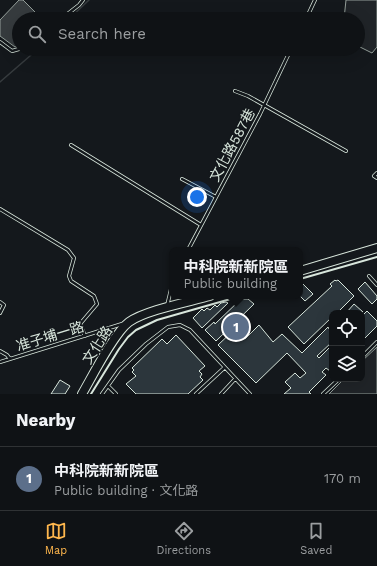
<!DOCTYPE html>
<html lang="en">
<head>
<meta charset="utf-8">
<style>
  :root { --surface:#0f1215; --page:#1d2022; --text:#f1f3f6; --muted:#9b9ea0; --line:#2f3234; --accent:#ffb74d }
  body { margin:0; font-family:"Work Sans","Noto Sans TC",sans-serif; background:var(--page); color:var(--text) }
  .controls { position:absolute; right:12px; bottom:12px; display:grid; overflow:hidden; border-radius:8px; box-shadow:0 4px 16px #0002 }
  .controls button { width:36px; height:36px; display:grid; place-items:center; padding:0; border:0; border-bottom:1px solid var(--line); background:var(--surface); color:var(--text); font:20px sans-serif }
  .you { position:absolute; left:197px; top:197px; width:14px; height:14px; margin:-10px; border:3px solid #fff; border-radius:50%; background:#1a73e8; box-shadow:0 0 0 6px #1a73e833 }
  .badge { display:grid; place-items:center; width:26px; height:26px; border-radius:50%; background:var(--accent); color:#fff; font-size:13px; font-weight:700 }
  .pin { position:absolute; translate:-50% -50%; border:2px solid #fff; box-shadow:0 1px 4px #0006 }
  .popup { position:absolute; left:169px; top:247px; width:134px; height:52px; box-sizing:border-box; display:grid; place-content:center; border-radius:8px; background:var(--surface); filter:drop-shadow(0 1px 3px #0005); font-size:13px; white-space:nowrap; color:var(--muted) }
  .popup b { font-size:15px; color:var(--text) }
  .popup::after { content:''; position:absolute; left:50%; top:100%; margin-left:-8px; border:8px solid transparent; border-top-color:var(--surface) }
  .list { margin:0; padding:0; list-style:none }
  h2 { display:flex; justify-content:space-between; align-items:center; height:52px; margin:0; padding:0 16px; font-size:17px }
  h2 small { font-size:13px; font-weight:400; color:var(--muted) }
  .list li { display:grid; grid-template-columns:26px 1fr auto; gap:12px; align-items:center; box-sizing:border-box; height:64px; padding:0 16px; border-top:1px solid var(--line) }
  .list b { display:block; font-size:15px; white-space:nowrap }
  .list p { margin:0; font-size:13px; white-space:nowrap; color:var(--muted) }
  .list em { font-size:13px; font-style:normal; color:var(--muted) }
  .icon { flex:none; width:22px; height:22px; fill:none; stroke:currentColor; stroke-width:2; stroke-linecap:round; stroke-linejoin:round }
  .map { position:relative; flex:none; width:377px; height:394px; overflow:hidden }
  .search { position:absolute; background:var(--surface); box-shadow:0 4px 16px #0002; left:12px; right:12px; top:12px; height:44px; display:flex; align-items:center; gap:10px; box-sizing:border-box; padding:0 14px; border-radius:22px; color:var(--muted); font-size:15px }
  .sheet { height:116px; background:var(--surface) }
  nav { display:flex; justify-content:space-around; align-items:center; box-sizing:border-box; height:56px; border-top:1px solid var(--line); background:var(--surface); font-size:11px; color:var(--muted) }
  nav a { display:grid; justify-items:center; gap:2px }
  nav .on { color:var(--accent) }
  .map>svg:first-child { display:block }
</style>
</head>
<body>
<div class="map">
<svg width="377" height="394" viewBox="0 0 377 394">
  <rect width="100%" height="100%" fill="#14181c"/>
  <path fill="#202428" stroke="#939e99" d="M346,0H377V47L372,53L358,46V19H344Z
    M377,347V394H329L344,379H362V361Z"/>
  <path fill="#363b3e" stroke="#939e99" d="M19,0H23L42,19H19V45L15,47L0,36V20Z"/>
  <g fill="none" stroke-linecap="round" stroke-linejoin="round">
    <path stroke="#363b3e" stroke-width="1.5" d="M69,19L89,0
      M0,82L38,49"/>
  </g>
  <path fill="#2c363c" stroke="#d8e6dc" d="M335,280L336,281L338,280L354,296L337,313H332V317L304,344L288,327L332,286L330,284Z
    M365,282L377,296V299L372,304L358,289Z
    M302,283L313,294L305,301L300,296V284Z
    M241,299H248L254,304L216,341L205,330L214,322L215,324Z
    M226,302L228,303L202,328L193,318L202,309L204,311L207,308L210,310L215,305L217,307L221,303Z
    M354,304L363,312L346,313Z
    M367,311L377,321V326L362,341V316Z
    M259,325L273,342L282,334L302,353L328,327L329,329L332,327V342L317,356L319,358L332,345V369L330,371L326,368L322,372L326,375L309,392L311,394H284L291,388L285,382L295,373L300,378L306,373L287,353L256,383L218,345L235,329L245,339Z
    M176,335L205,366L199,371L202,374L200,377L203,380L188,394H136L126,384L136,376L132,372L134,370L132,368L162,339L167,344Z
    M60,380L70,386L65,394H51Z"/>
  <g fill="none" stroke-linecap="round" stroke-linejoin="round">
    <g stroke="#d8e6dc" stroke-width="4">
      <path id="service" d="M61,19L79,5L83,0
        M306,19L315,0
        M0,42L12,51L19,49
        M235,91L248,96L346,151
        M71,145L201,225
        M377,173L374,176L377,178
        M182,179L216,197
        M0,209L68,250L74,258L69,276L71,281L94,296L97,304L80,324L85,336
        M188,250L260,114L291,49
        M369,276L377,285
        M0,302L4,305L0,313
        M167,306L172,285
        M0,351L7,355L10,359
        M362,357L377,342
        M0,362L122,324
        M108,386L116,394
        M102,394L119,370L146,344L168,327L180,325L190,330L250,394
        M196,394L224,368
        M221,394L235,379
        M323,394L339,379"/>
    </g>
    <g stroke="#d8e6dc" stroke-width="10">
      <path id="primary" d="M300,271L377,248
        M82,394C92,377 114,333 129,322C146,310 189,302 210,296"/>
    </g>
    <use href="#service" stroke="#14181c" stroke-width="2.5"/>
    <use href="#primary" stroke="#14181c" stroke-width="8"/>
    <path stroke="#d8e6dc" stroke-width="2" d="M300,279L377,257
      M91,394L119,349L128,337L136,330L157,320L241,296"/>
  </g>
  <g text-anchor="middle" stroke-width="3" stroke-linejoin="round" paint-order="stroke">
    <g font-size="14" fill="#d8e6dc" stroke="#14181c">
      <text transform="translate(232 145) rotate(-62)" y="5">文化路587巷</text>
      <text transform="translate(50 336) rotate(-17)" y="5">准子埔一路</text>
      <text transform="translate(97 345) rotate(-57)" y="5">文化路</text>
    </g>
  </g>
</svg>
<div class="controls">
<button><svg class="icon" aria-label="locate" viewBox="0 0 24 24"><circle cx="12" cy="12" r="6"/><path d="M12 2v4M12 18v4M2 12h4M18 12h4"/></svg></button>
<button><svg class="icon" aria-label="layers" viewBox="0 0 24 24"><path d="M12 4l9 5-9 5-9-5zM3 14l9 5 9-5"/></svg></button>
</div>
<div class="you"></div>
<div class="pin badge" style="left:236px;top:327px;background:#5c6f8a">1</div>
<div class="popup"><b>中科院新新院區</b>Public building</div>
<div class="search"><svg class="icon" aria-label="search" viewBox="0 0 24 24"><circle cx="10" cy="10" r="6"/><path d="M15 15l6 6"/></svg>Search here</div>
</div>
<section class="sheet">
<h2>Nearby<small></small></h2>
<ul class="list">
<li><span class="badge" style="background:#5c6f8a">1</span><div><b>中科院新新院區</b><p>Public building · 文化路</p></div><em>170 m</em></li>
</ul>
</section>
<nav>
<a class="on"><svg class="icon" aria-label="map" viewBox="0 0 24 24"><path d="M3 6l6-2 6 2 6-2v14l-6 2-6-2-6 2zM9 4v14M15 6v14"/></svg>Map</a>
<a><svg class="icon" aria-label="directions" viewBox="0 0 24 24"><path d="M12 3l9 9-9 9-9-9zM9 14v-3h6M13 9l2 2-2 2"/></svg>Directions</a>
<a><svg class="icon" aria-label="saved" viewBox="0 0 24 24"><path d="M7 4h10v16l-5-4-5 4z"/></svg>Saved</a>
</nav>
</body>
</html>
